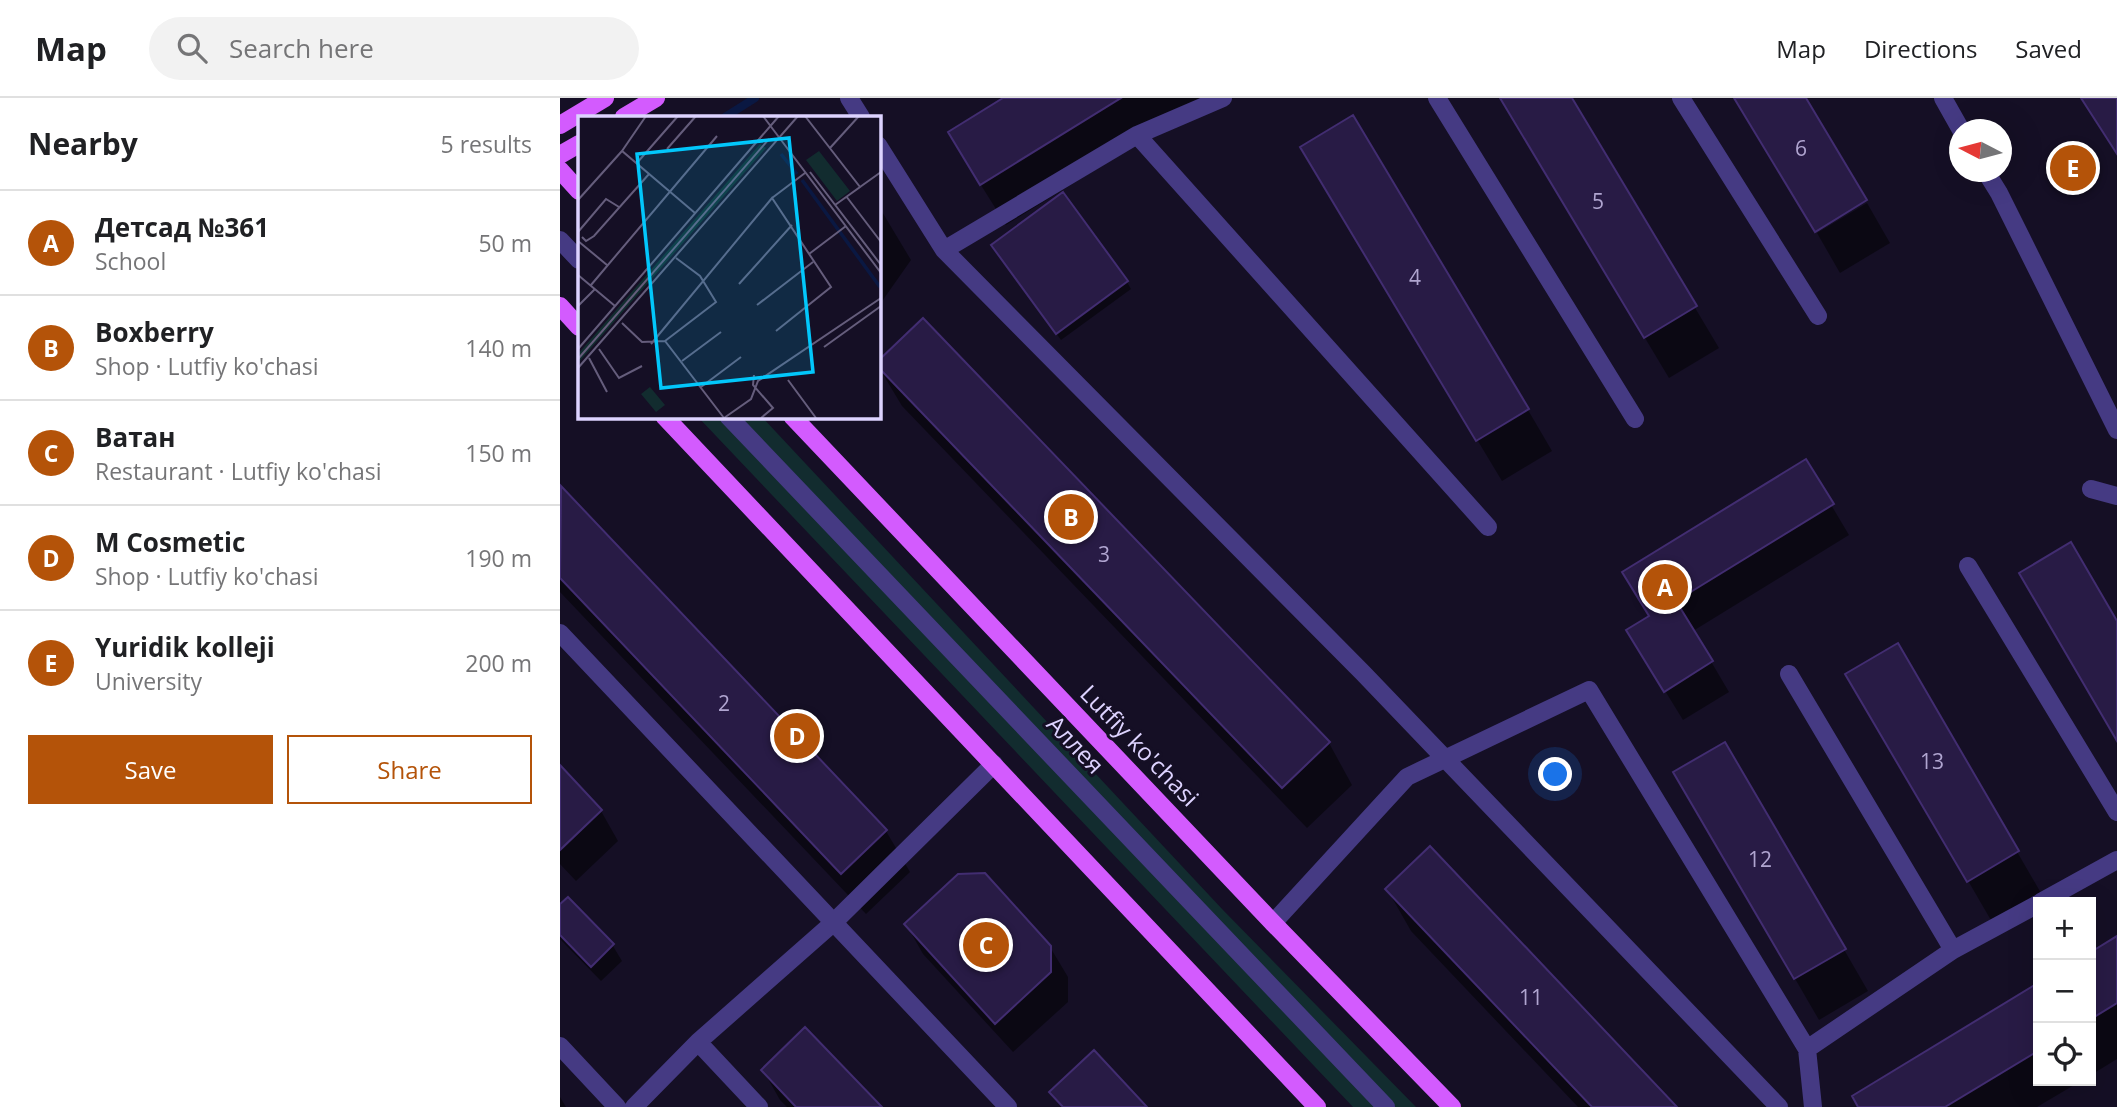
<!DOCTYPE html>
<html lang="en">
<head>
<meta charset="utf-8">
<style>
  :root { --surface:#fff; --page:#f2f2f2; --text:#202124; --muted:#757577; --line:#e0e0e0; --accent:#b45309 }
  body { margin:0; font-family:"Open Sans",sans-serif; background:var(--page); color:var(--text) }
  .controls { position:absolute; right:21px; bottom:21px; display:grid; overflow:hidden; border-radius:0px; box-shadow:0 7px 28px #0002 }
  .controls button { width:63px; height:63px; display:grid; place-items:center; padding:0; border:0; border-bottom:2px solid var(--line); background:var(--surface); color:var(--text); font:35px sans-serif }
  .compass { position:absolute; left:1389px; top:21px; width:63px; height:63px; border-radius:50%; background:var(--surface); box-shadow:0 7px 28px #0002; rotate:276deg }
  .you { position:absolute; left:996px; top:677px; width:24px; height:24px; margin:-18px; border:5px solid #fff; border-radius:50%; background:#1a73e8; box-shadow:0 0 0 10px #1a73e833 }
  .badge { display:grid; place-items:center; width:46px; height:46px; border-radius:50%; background:var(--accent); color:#fff; font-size:23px; font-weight:700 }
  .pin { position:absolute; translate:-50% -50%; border:4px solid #fff; box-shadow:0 2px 7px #0006 }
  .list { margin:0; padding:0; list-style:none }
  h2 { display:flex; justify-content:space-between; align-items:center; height:91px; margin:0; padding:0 28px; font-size:30px }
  h2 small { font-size:23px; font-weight:400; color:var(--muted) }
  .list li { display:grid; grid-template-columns:46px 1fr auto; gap:21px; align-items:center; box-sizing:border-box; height:105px; padding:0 28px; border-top:2px solid var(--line) }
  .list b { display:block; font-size:26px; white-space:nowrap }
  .list p { margin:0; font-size:23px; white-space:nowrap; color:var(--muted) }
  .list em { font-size:23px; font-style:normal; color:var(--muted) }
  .actions { display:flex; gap:14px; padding:21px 28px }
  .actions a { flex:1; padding:16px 0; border:2px solid var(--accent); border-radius:0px; text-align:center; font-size:24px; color:var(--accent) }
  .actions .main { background:var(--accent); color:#fff }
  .icon { flex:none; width:38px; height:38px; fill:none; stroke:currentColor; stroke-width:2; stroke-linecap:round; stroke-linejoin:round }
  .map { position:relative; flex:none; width:1557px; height:1009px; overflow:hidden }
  header { display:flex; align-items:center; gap:42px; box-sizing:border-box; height:98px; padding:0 35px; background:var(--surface); border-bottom:2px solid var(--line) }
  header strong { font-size:33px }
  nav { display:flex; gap:38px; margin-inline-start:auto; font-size:24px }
  .search { width:490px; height:63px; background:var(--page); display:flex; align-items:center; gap:18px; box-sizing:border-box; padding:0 24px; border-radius:38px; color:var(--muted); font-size:26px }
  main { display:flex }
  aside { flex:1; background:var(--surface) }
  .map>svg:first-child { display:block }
</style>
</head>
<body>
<header>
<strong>Map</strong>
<div class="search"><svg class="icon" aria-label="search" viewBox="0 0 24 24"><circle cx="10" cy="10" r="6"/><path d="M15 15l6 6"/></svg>Search here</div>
<nav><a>Map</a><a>Directions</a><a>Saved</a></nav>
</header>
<main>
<aside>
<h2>Nearby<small>5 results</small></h2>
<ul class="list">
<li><span class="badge">A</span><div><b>Детсад №361</b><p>School</p></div><em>50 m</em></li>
<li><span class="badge">B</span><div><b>Boxberry</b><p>Shop · Lutfiy ko'chasi</p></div><em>140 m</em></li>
<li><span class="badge">C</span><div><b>Ватан</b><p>Restaurant · Lutfiy ko'chasi</p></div><em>150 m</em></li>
<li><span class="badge">D</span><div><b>M Cosmetic</b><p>Shop · Lutfiy ko'chasi</p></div><em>190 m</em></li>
<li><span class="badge">E</span><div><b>Yuridik kolleji</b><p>University</p></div><em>200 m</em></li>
</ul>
<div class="actions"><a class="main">Save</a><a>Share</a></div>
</aside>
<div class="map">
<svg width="1557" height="1009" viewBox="0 0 1557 1009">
  <rect width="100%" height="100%" fill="#150f25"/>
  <path fill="#122c2f" d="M138,319H202L663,812L856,1009H793Z"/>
  <path fill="#0007" d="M447,0H652L446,127L414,76Z
    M941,0H1010L1159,250L1109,280Z
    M766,91L968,312L992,353L942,383Z
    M1307,105L1330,145L1280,175L1257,135Z
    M318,107L351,162L318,209Z
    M437,154L567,184L571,191L501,242Z
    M318,268L769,645L792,687L747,730L342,308Z
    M1245,363L1289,437L1133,533L1169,594L1123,622L1086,562L1091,519Z
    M1,390L326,733L350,774L306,816L0,494Z
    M1337,547L1481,795L1432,824L1288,576Z
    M1165,646L1308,893L1259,922L1116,675Z
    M0,670L41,713L58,743L16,783L0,766Z
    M827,791L1114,1009H1018L851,833Z
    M8,801L53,848L62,863L41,883L0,841V809Z
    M346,826L490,849L508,879V904L453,954L363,856Z
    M1557,840V961L1531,977V856Z
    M1478,887V983H1521L1477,1009H1300L1294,999Z
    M203,972L319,1009H227L220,1002Z
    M0,999L6,1009H0Z"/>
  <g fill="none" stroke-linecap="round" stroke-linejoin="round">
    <path stroke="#0a1842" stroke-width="8" d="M165,19L195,0"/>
  </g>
  <path fill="#281b45" stroke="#422d71" stroke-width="2" d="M443,0H561L420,87L388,34Z
    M940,0H1012L1137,208L1084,240Z
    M1174,0H1246L1307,102L1255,134Z
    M1521,0H1557V56Z
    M793,17L969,311L916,343L740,49Z
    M503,94L568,183L496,236L431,147Z
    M363,220L770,644L722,690L318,269V263Z
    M1246,361L1274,406L1116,503L1153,563L1104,594L1066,532L1089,518L1062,474Z
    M1,388L327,732L281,776L0,480Z
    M1511,444L1557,523V643L1459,475Z
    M1338,545L1459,753L1407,784L1285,576Z
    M1165,644L1286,851L1234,881L1113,674Z
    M0,667L42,712L0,752Z
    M870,748L1117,1009H1032L825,791Z
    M425,775L491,848V874L435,926L344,826L398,776Z
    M8,799L54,846L31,869L0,837V806Z
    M1557,838V905L1531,921V854Z
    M1478,885V953L1385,1009H1298L1292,998Z
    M245,929L322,1009H236L201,972Z
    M534,952L587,1009H503L489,994Z"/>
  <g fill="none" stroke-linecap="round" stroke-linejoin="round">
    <path stroke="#453a83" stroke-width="18" d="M289,0L301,19
      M663,0L577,37L384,152L803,575L1219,1009
      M877,0L1075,321
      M1121,0L1258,218
      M1383,0L1401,32
      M577,37L928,429
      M318,47L384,152
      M1426,74L1439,95L1557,332
      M0,142L19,162
      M168,318L826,1009
      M1531,391L1557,398
      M1408,468L1557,714
      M0,535L448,1009
      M1229,576L1393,852
      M1481,804L1557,762
      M713,825L847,679L1029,592L1247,951
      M138,944L199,1009
      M0,948L57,1009
      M74,1009L138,944L273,825L434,666
      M1253,1009L1247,951L1393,852L1478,806"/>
    <path stroke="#d35bfe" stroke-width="18" d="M64,19L96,0
      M0,27L45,0
      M0,57L19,46
      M0,72L19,93
      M0,208L19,229
      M104,318L757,1009
      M232,318L713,825L892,1009"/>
  </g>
  <g text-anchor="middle" stroke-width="6" stroke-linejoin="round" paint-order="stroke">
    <g font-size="21" fill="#b0a5d0">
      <text x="1241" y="58">6</text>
      <text x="1038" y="111">5</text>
      <text x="855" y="187">4</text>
      <text x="544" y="464">3</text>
      <text x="164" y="613">2</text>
      <text x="1372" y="671">13</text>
      <text x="1200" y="769">12</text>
      <text x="971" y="907">11</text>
    </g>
    <g font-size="24" fill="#ddd3ff" stroke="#150f25">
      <text transform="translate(515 647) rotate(46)" y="8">Аллея</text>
      <text transform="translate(579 648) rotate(46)" y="8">Lutfiy ko'chasi</text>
    </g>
  </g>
  <g transform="translate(18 18)">
    <rect width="303" height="303" fill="#150f25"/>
    <path d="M182,28L188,32L0,247V238ZM241,35L272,75L259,85L228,44ZM72,271L87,289L78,296L63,278Z" fill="#122c2f"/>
    <path fill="none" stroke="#0a1842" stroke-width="3.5" d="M203,38L219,58M224,64L302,171"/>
    <path fill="none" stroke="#655d7c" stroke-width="2" d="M185,0L303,157M227,0L282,71L257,89M252,32L281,0M89,33L118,0M44,35L68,0M58,48L100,0M232,56L303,149M282,71L303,56M268,80L303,126M194,82L227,57M0,84L44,35L117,97M0,116L28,83L41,91M4,121L8,125L16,120L71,58M0,125L29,149M231,138L268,110M0,159L37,190M161,168L214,109M13,169L139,20M179,189L235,146M0,190L17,173M44,207L64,226L87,225L146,302L173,283L180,265L303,182M87,225L138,186L122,160L98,142M73,228L194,82L253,171L198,215M246,231L303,190M0,233L201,0M21,233L41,262L64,250M11,242L29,276M0,243L191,23M104,245L143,216M0,252L220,0M176,259L175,269L195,292L183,302M210,264L238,302M123,271L163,241"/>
    <path fill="#02c7fb" fill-opacity="0.15" stroke="#02c7fb" stroke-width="3.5" d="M211,22L235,256L83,272L59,38Z"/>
    <rect width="303" height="303" fill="none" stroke="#ddd3ff" stroke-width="3.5"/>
  </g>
</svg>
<div class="controls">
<button>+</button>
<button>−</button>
<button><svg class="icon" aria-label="locate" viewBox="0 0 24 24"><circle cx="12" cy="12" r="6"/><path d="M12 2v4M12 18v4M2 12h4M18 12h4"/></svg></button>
</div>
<svg class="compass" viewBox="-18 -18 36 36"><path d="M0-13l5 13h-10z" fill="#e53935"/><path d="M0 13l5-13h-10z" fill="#757577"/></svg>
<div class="you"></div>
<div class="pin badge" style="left:1105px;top:489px">A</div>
<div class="pin badge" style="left:511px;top:419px">B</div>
<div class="pin badge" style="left:426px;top:847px">C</div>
<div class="pin badge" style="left:237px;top:638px">D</div>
<div class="pin badge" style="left:1513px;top:70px">E</div>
</div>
</main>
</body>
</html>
